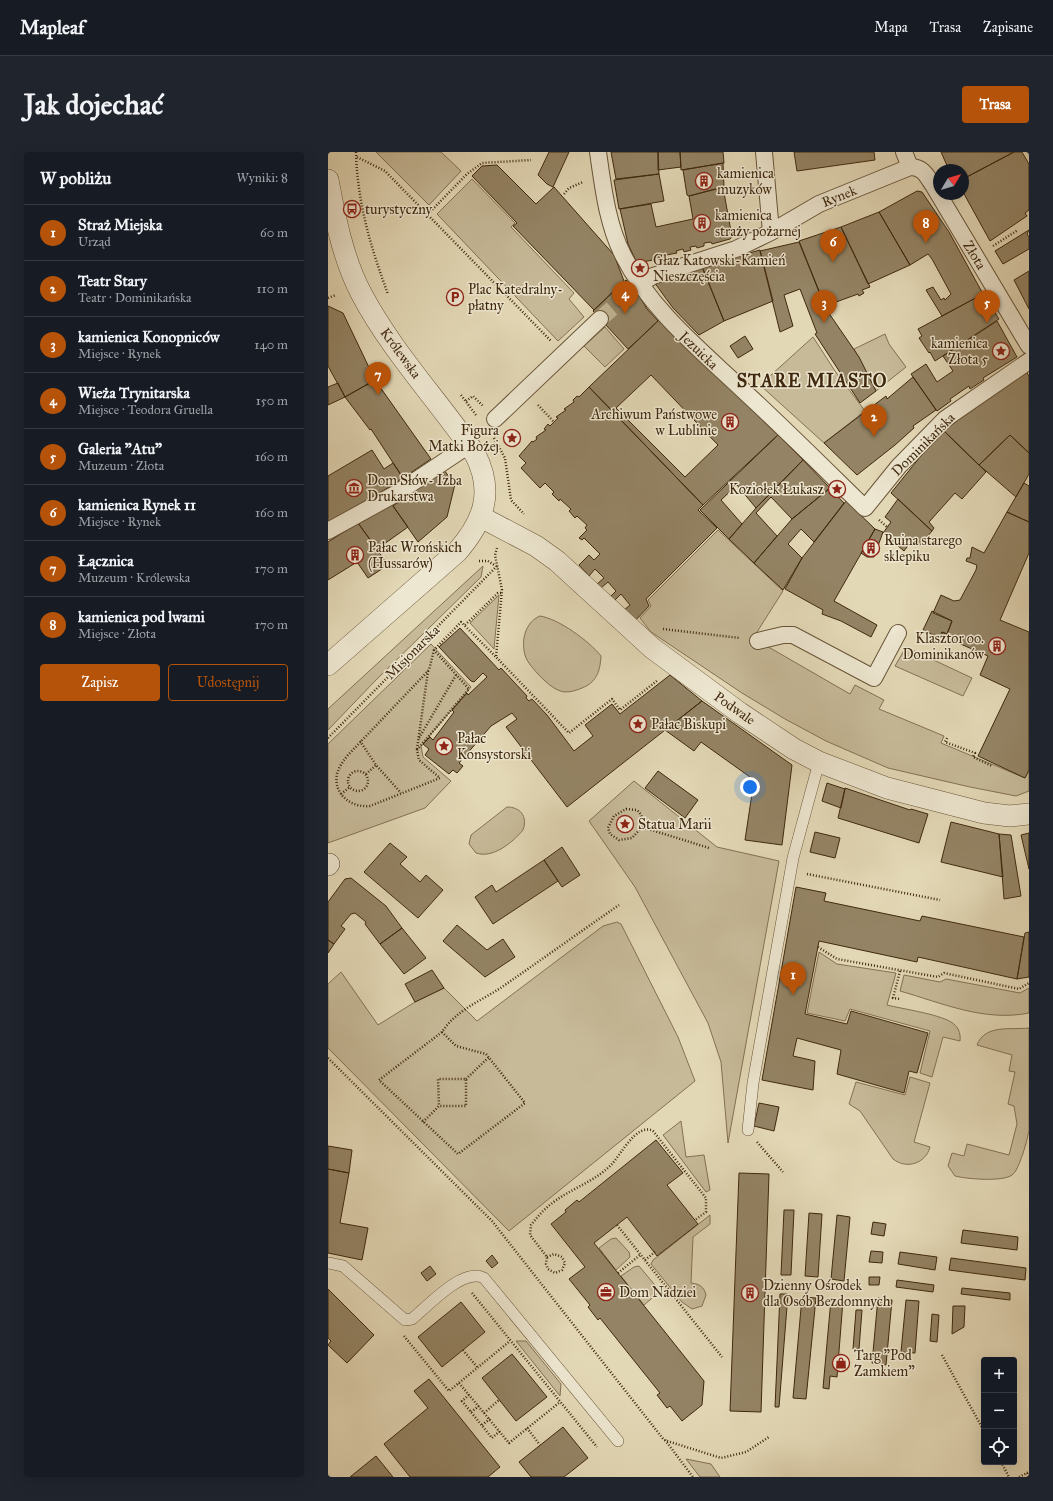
<!DOCTYPE html>
<html lang="pl">
<head>
<meta charset="utf-8">
<style>
  :root { --surface:#171b24; --page:#20242c; --text:#f1f3f6; --muted:#9ea1a6; --line:#363941; --accent:#b45309 }
  body { margin:0; font-family:"IM FELL Great Primer",serif; background:var(--page); color:var(--text) }
  .controls { position:absolute; right:12px; bottom:12px; display:grid; overflow:hidden; border-radius:4px; box-shadow:0 4px 16px #0002 }
  .controls button { width:36px; height:36px; display:grid; place-items:center; padding:0; border:0; border-bottom:1px solid var(--line); background:var(--surface); color:var(--text); font:20px sans-serif }
  .compass { position:absolute; left:605px; top:12px; width:36px; height:36px; border-radius:50%; background:var(--surface); box-shadow:0 4px 16px #0002; rotate:52deg }
  .you { position:absolute; left:422px; top:635px; width:14px; height:14px; margin:-10px; border:3px solid #fff; border-radius:50%; background:#1a73e8; box-shadow:0 0 0 6px #1a73e833 }
  .badge { display:grid; place-items:center; width:26px; height:26px; border-radius:50%; background:var(--accent); color:#fff; font-size:13px; font-weight:700 }
  .pin { position:absolute; translate:-50% -33px; filter:drop-shadow(0 1px 2px #0008) }
  .pin::after { content:''; position:absolute; top:21px; width:14px; height:12px; background:inherit; clip-path:polygon(0 0,100% 0,50% 100%) }
  .list { margin:0; padding:0; list-style:none }
  h2 { display:flex; justify-content:space-between; align-items:center; height:52px; margin:0; padding:0 16px; font-size:17px }
  h2 small { font-size:13px; font-weight:400; color:var(--muted) }
  .list li { display:grid; grid-template-columns:26px 1fr auto; gap:12px; align-items:center; box-sizing:border-box; height:56px; padding:0 16px; border-top:1px solid var(--line) }
  .list b { display:block; font-size:15px; white-space:nowrap }
  .list p { margin:0; font-size:13px; white-space:nowrap; color:var(--muted) }
  .list em { font-size:13px; font-style:normal; color:var(--muted) }
  .actions { display:flex; gap:8px; padding:12px 16px }
  .actions a { flex:1; padding:9px 0; border:1px solid var(--accent); border-radius:4px; text-align:center; font-size:14px; color:var(--accent) }
  .actions .main { background:var(--accent); color:#fff }
  .icon { flex:none; width:22px; height:22px; fill:none; stroke:currentColor; stroke-width:2; stroke-linecap:round; stroke-linejoin:round }
  .map { position:relative; flex:none; width:701px; height:1325px; overflow:hidden; border-radius:4px }
  header { display:flex; align-items:center; gap:24px; box-sizing:border-box; height:56px; padding:0 20px; background:var(--surface); border-bottom:1px solid var(--line) }
  header strong { font-size:19px }
  nav { display:flex; gap:22px; margin-inline-start:auto; font-size:14px }
  .intro { display:flex; align-items:center; justify-content:space-between; box-sizing:border-box; height:96px; padding:0 24px }
  h1 { margin:0; font-size:28px }
  .button { padding:10px 18px; border-radius:4px; background:var(--accent); color:#fff; font-size:14px; font-weight:700 }
  main { display:flex; gap:24px; padding:0 24px }
  aside { flex:1; background:var(--surface); border-radius:4px; box-shadow:0 4px 16px #0002 }
  .map>svg:first-child { display:block }
</style>
</head>
<body>
<header>
<strong>Mapleaf</strong>
<nav><a>Mapa</a><a>Trasa</a><a>Zapisane</a></nav>
</header>
<div class="intro"><h1>Jak dojechać</h1><a class="button">Trasa</a></div>
<main>
<aside>
<h2>W pobliżu<small>Wyniki: 8</small></h2>
<ul class="list">
<li><span class="badge">1</span><div><b>Straż Miejska</b><p>Urząd</p></div><em>60 m</em></li>
<li><span class="badge">2</span><div><b>Teatr Stary</b><p>Teatr · Dominikańska</p></div><em>110 m</em></li>
<li><span class="badge">3</span><div><b>kamienica Konopniców</b><p>Miejsce · Rynek</p></div><em>140 m</em></li>
<li><span class="badge">4</span><div><b>Wieża Trynitarska</b><p>Miejsce · Teodora Gruella</p></div><em>150 m</em></li>
<li><span class="badge">5</span><div><b>Galeria &quot;Atu&quot;</b><p>Muzeum · Złota</p></div><em>160 m</em></li>
<li><span class="badge">6</span><div><b>kamienica Rynek 11</b><p>Miejsce · Rynek</p></div><em>160 m</em></li>
<li><span class="badge">7</span><div><b>Łącznica</b><p>Muzeum · Królewska</p></div><em>170 m</em></li>
<li><span class="badge">8</span><div><b>kamienica pod lwami</b><p>Miejsce · Złota</p></div><em>170 m</em></li>
</ul>
<div class="actions"><a class="main">Zapisz</a><a>Udostępnij</a></div>
</aside>
<div class="map">
<svg width="701" height="1325" viewBox="0 0 701 1325">
  <rect width="100%" height="100%" fill="#e3d8b6"/>
  <filter id="stains"><feTurbulence type="fractalNoise" baseFrequency=".005" numOctaves="4"/><feColorMatrix values="0 0 0 0 .2 0 0 0 0 .09 0 0 0 0 .02 0 0 0 .5 -.17"/></filter>
  <radialGradient id="worn" r=".72"><stop offset=".6" stop-color="#630" stop-opacity="0"/><stop offset="1" stop-color="#630" stop-opacity=".3"/></radialGradient>
  <path fill="#c7ba99" stroke="#837154" d="M48,0H113L133,19L101,53Z
    M144,27L187,71L183,75L246,141L241,147L256,165L230,189L109,62Z
    M277,175L296,197L277,215L256,194Z
    M557,182L561,192L578,215L548,239L526,197Z
    M485,185L507,219L537,259L496,291L432,233Z
    M390,378L455,439L429,480L430,489L522,542L527,533L556,548L551,557L616,584L613,591L697,626L701,618V639L688,644L642,635L560,616L498,589L457,567L414,541L323,480L312,466L323,454L320,448Z
    M155,414L153,425L48,528L0,578V557Z
    M171,443L166,497L142,471Z
    M212,464C231,467 261,489 273,504C272,519 269,530 254,536C247,539 237,542 230,538C221,535 202,515 198,506C192,490 197,470 212,464Z
    M103,492L143,535L93,594L95,605L123,629L97,656L0,691V592Z
    M578,495L644,526L635,544L567,514Z
    M306,629L389,695L451,709L400,991L393,910L380,871L307,735L261,669Z
    M179,655C192,655 200,664 195,678C185,690 165,707 148,701L141,692L143,683Z
    M289,770L293,772L350,885L367,929L181,1079L0,896V832L13,820L50,873L87,850L116,836L149,869L275,774Z
    M491,800L509,812L568,821L559,853C575,857 610,862 623,870C630,874 633,881 632,889L615,885L604,925L592,921L602,879L522,857L517,869L479,861Z
    M576,823L612,830L618,827L692,841L701,836V861C656,870 614,851 572,839Z
    M701,876C701,909 701,944 701,978C700,986 691,1019 684,1023C675,1030 638,1027 627,1024L620,1014L624,1001L636,1004L639,992L681,1003L689,972L686,954L680,952L687,920L681,919L684,903L649,893C657,872 683,878 701,876Z
    M582,925L602,931L586,990L602,995C598,1011 579,1018 565,1007L532,959L521,952L528,930L577,943Z
    M353,969L358,1005L376,1003L382,1038L378,1040L335,983Z
    M382,1063V1072L365,1085L363,1131C372,1132 376,1135 378,1143L374,1154L364,1157L354,1150L323,1112L325,1108Z
    M288,1086L301,1100L302,1105L288,1118L271,1096L283,1087Z
    M311,1114L331,1138L329,1142L316,1153L293,1124L306,1115Z
    M188,1189H198L233,1232L232,1244Z
    M358,1307L383,1312L392,1325H372Z"/>
  <path fill="#948465" stroke="#3f280e" fill-rule="evenodd" d="M221,0H241L225,35L219,32L210,23Z
    M283,0H330L331,22L288,27Z
    M330,0H352L353,15L330,18Z
    M352,0H395L396,11L353,18Z
    M466,0H546L547,8L469,19Z
    M613,0H686L635,27V18H621Z
    M686,0H694L701,12V58L697,61L699,64L662,89L635,40V27Z
    M395,11L396,35L361,44L359,43L355,18Z
    M169,13L208,52L226,35L286,103L296,129L266,158L185,74L189,71L144,24L154,14Z
    M331,22L336,49L291,57L286,28Z
    M395,35L404,85L402,87L384,92L383,90L376,91V94L369,96L368,94L362,95L363,98L356,100L355,97L348,99L349,101L333,104L334,105L330,106V104L324,106L325,108L309,111L300,92L292,57L323,52L328,75L365,67L361,44Z
    M589,39L594,40L621,80L655,142L614,164L598,138L605,135L613,148L616,146L617,148L623,142L604,107L600,102L582,113L551,60Z
    M551,60L582,113L540,132L513,75Z
    M513,75L542,135L534,138L536,141L531,144L530,142L497,154L471,89Z
    M701,78L699,82L701,85V97L675,112L667,99Z
    M471,90L498,157L531,205L548,239L532,251L487,182L489,181L472,137L456,143L465,174L452,180L432,99Z
    M432,98L445,149L396,169L374,114Z
    M374,115L396,169L371,183L345,156L326,130Z
    M701,119V157L686,128Z
    M298,128L310,142L319,157L330,169L331,168L300,197L265,159Z
    M655,142L671,167L607,209L602,200L601,201L591,186L594,184L590,177Z
    M0,154L15,161L47,228L17,245L0,214Z
    M331,168L450,283L375,353L261,235ZM323,223L390,293L357,325L288,256Z
    M669,169L689,205L655,226L656,228L642,237L641,234L622,247L623,249L609,259L583,222L598,212L609,230L625,219L615,204Z
    M417,184L425,197L410,206L402,194Z
    M698,219L701,224V301L682,283L651,313L616,279L636,263Z
    M585,225L608,258L585,274L586,276L567,293L529,323L496,291L558,244L559,247Z
    M47,228L103,307L75,326L43,277L42,278L17,245Z
    M10,231L17,245L0,253V235Z
    M261,235L375,353L370,358L389,376L318,447L321,454L306,470L295,459L302,453L293,442L286,449L282,445L288,439L280,430L273,436L269,432L276,426L267,417L261,424L251,413L261,403L266,408L272,402L256,386L254,388L251,386L259,378L257,376L259,373L249,364L247,366L241,359L243,357L232,347L231,349L224,342L226,340L217,331L212,336L193,316L198,311L191,304L204,289L205,290L209,287L208,285L218,278L216,277L220,272L222,274L230,266L228,265L238,258L236,257L246,250L245,248L249,244L251,245Z
    M616,279L658,320L634,347L627,341L601,370L606,376L604,379L563,341L592,305Z
    M450,283L475,308L428,356L409,333L393,348L414,372L401,387L372,358Z
    M682,283L701,301V322L688,345L651,313Z
    M44,298L56,317L65,311L75,326L0,374V324Z
    M475,308L502,336L464,367L443,345L428,361L449,384L426,411L401,387L428,356Z
    M115,317L127,332L119,365L90,390L65,354L72,349L69,345Z
    M696,331L701,334V370L679,360Z
    M502,336L516,351L486,390L473,377L460,392L474,406L455,438L426,411L464,367Z
    M570,347L604,379L592,393L584,388L576,399L555,381L563,370L557,365Z
    M64,349L66,353L65,354L80,375L49,397L30,371Z
    M518,349L547,377L506,449L549,473L543,485L513,469L494,462L495,458L457,437L474,406Z
    M679,360L701,370V401L672,468L701,480V618L697,626L650,604L682,537L652,523L660,504L612,483L614,480L619,482L624,469L605,461L613,443L626,449L632,448L648,418L649,413L638,409L639,406H642L644,395L656,401Z
    M30,371L60,413L40,426L29,410L0,428V390Z
    M547,377L555,380L546,405H539L533,401Z
    M604,459L624,469L619,482L614,480V487L595,478Z
    M132,476L171,518L173,516L199,544L198,546L201,549L204,547L219,563L246,599L265,584L257,573L284,552L292,562L342,523L374,549L239,655L178,575L189,567L184,561L163,574L131,611L135,614L129,621L125,618L121,622L97,603L101,597L95,592L102,585L105,588L126,560L124,558L139,541L140,543L159,525L155,521L146,530L143,529L111,495Z
    M374,549L464,613L454,693L417,688L425,635L429,630L373,590L366,599L337,578Z
    M330,619L370,648L357,666L317,636Z
    M499,631L517,637L513,656L494,649Z
    M517,636L582,658L583,657L600,662L591,691L510,666Z
    M623,670L671,682L675,725L613,710Z
    M487,680L512,686L507,706L482,700Z
    M701,681V717L693,683Z
    M671,682L683,683L693,744L676,747Z
    M62,691L79,705L72,712L92,730L98,723L115,738L90,766L36,720Z
    M234,695L252,723L234,735L216,708Z
    M216,708L230,729L165,772L147,745L164,733L168,740Z
    M23,726L58,754L74,776L52,792L37,772L38,770L27,761L23,762L13,774L17,777L6,792L0,788V750L17,727Z
    M468,735L498,741L496,749L592,769L594,764L696,785L689,827L590,805L589,810L491,789L477,862L519,872L523,859L600,881L589,921L581,919L576,941L509,922L513,898L469,886L465,904L487,909L485,938L434,928Z
    M129,773L159,798L175,787L187,805L157,825L115,789Z
    M74,776L98,806L76,822L52,792Z
    M701,780V825L689,827L697,781Z
    M0,788L6,792L0,801Z
    M104,818L116,836L87,850L77,832Z
    M431,951L451,955L446,979L426,974Z
    M328,988L355,1021L339,1033L370,1072L329,1104L299,1065L266,1091L376,1229L374,1253L354,1269L342,1254L339,1256L329,1243L332,1241L272,1166L270,1168L260,1155L262,1153L241,1127L257,1115L223,1072L238,1060L237,1058L249,1048L251,1050Z
    M0,994L24,998L21,1021L0,1017Z
    M0,1017L21,1021L12,1071L40,1076L34,1108L0,1101Z
    M411,1021L441,1022L433,1260L402,1259Z
    M456,1058H466L463,1123H453Z
    M481,1061L494,1062L490,1125L477,1124Z
    M509,1063L522,1065L516,1129L503,1127Z
    M545,1070L558,1072L556,1084L543,1082Z
    M635,1078L690,1085L689,1098L633,1091Z
    M543,1099L555,1100L554,1111L541,1110Z
    M572,1100L609,1105L607,1118L570,1112Z
    M164,1103L170,1111L164,1116L158,1109Z
    M623,1106L698,1116L697,1128L621,1118Z
    M102,1114L108,1122L99,1129L93,1121Z
    M541,1125H552L551,1133H541Z
    M569,1128L606,1133L605,1140L568,1135Z
    M634,1136L682,1141V1148L633,1142Z
    M0,1137L46,1183L19,1211L0,1193L3,1189L0,1186Z
    M452,1142H460L451,1255H447Z
    M474,1145L488,1146L478,1247L465,1246Z
    M550,1146L564,1148L558,1213L544,1211Z
    M503,1147L515,1148L509,1225L502,1224L501,1237L495,1236Z
    M578,1148L591,1149L587,1201L573,1200Z
    M133,1150L157,1180L114,1215L90,1185Z
    M625,1154H637L636,1175L624,1182Z
    M528,1158H534L531,1197H525Z
    M604,1162L611,1163L609,1190L602,1189Z
    M184,1202L219,1245L188,1269L154,1226Z
    M101,1227L172,1315L160,1325H82L56,1292L100,1256L86,1239Z
    M235,1275L260,1306L236,1325H203L191,1310Z
    M48,1304L65,1325H22Z"/>
  <g fill="none" stroke-linecap="round" stroke-linejoin="round">
    <path stroke="#c2b594" stroke-width="16" stroke-dasharray="16 8" stroke-linecap="butt" d="M272,167L306,137"/>
    <g stroke="#685438" stroke-width="12">
      <path id="service" d="M420,978L425,931L465,706L491,610
        M0,1111L15,1114L77,1168L84,1167C100,1154 135,1115 156,1126L290,1289"/>
    </g>
    <g stroke="#685438" stroke-width="18">
      <path id="pedestrian" d="M270,0C275,34 279,72 295,103C323,159 374,199 419,242C459,279 498,318 537,356L571,314L617,267L701,209
        M436,0L443,80
        M576,0L582,15
        M312,132L325,124L408,97L443,80L491,52L582,15C595,15 598,23 605,33L701,194
        M167,267L272,167
        M0,379L69,341L141,293
        M430,489L455,483H465L546,526L570,481"/>
    </g>
    <g stroke="#685438" stroke-width="22">
      <path id="minor" d="M0,28C7,65 15,107 33,141C64,200 110,248 147,302C167,341 155,370 129,400L0,513
        M153,365L208,394L229,409L324,496L412,561L466,597L491,610L559,636L656,661L682,664L701,662
        M0,713L1,712"/>
    </g>
    <path stroke="#3f280e" stroke-width="2.5" stroke-dasharray="1 2" stroke-linecap="butt" d="M28,0C29,49 43,97 60,142
      M29,5L57,19L223,189
      M236,42L241,36L255,30
      M100,62L139,22L154,11L203,8
      M665,94L690,78
      M0,146L8,143
      M133,243L148,263
      M138,249L145,244L155,254
      M210,253L226,270
      M166,286L177,306L183,348L196,362
      M551,368L559,375
      M169,396L167,403L174,438L168,505L241,581L284,547L292,558L330,528
      M151,409H160L168,414
      M137,473L170,441H174
      M335,477L412,486
      M106,498L101,518L20,603C15,609 11,615 9,622C5,642 23,656 42,654L112,626L91,608L89,598L141,537L106,498L133,470L168,505
      M0,586L169,414
      M91,586L128,523
      M619,586L617,590L647,601L645,605L664,614
      M32,589L48,613L73,641
      M89,597L100,519
      M20 629a10 10 0 1 1 20 0a10 10 0 1 1-20 0Z
      M38,622L48,613
      M13,642L22,635
      M298,657L309,658C314,663 315,667 314,675L304,686L291,688L282,682L280,676L286,664Z
      M314,675L381,696
      M479,722L612,748
      M490,795L509,807L610,825L616,821L691,837L701,831
      M572,819L565,846L572,847
      M114,880L128,894L158,902L197,951L130,1002L51,928L114,880C128,858 153,849 174,835C213,808 252,780 291,753
      M0,906L164,1069L336,1288L393,1306L418,1300L441,1285
      M138,927L161,905
      M95,970L111,954H138V927H110L111,954
      M429,990L455,1020
      M289,1073L394,1205
      M219,1105L226,1102L234,1105L237,1111L234,1118L227,1121L220,1117L218,1112L219,1105L202,1083L203,1073C210,1064 217,1056 227,1049C245,1036 267,1029 283,1013C292,1004 309,970 325,979L378,1046V1060L367,1068
      M317,1108L327,1100
      M290,1121L312,1103
      M144,1141L269,1295
      M76,1184L121,1239L182,1189
      M135,1198L149,1215
      M614,1203L656,1279
      M131,1231L181,1291L232,1250
      M141,1243L134,1249L164,1286L172,1279
      M143,1260L151,1254
      M156,1261L171,1248
      M154,1273L162,1267
      M199,1276L212,1293
      M337,1288L365,1325
      M673,1310L681,1325
      M699,1321L701,1325
      M691,1325L701,1320"/>
    <use href="#service" stroke="#ede6d0" stroke-width="11"/>
    <use href="#pedestrian" stroke="#ede6d0" stroke-width="16"/>
    <use href="#minor" stroke="#ede6d0" stroke-width="21"/>
  </g>
  <defs>
    <g id="building-ring" transform="scale(0.9)"><circle r="9.5" fill="#ede6d0" stroke="#8f2418" stroke-width="1.5"/><path d="M-4-6H4V6H1V3H-1V6H-4ZM-2.5-4.3h1.7v1.8h-1.7ZM.8-4.3h1.7v1.8H.8ZM-2.5-1h1.7V.8h-1.7ZM.8-1h1.7V.8H.8Z" fill="#8f2418"/></g>
    <g id="bus-ring" transform="scale(0.9)"><circle r="9.5" fill="#ede6d0" stroke="#8f2418" stroke-width="1.5"/><path d="M-5-6H5V4H4V6H2V4H-2V6H-4V4H-5ZM-3.5-4V0h7V-4ZM-3.5 1.2v1.5H-2V1.2ZM2 1.2v1.5H3.5V1.2Z" fill="#8f2418"/></g>
    <g id="sight-ring" transform="scale(0.9)"><circle r="9.5" fill="#ede6d0" stroke="#8f2418" stroke-width="1.5"/><path d="M0-6L1.8-2.2L6-1.7L2.9 1.2L3.7 5.4L0 3.3L-3.7 5.4L-2.9 1.2L-6-1.7L-1.8-2.2Z" fill="#8f2418"/></g>
    <g id="parking-ring" transform="scale(0.9)"><circle r="9.5" fill="#ede6d0" stroke="#8f2418" stroke-width="1.5"/><path d="M-3.5-5.5H1a3.5 3.5 0 0 1 0 7H-1V5.5H-3.5ZM-1-3.4V-.6H.8a1.4 1.4 0 0 0 0-2.8Z" fill="#8f2418"/></g>
    <g id="museum-ring" transform="scale(0.9)"><circle r="9.5" fill="#ede6d0" stroke="#8f2418" stroke-width="1.5"/><path d="M0-6L6-3V-2H-6V-3ZM-5-1h2V3h-2ZM-1-1h2V3h-2ZM3-1h2V3H3ZM-6 4H6V6H-6Z" fill="#8f2418"/></g>
    <g id="office-ring" transform="scale(0.9)"><circle r="9.5" fill="#ede6d0" stroke="#8f2418" stroke-width="1.5"/><path d="M-6-3h4V-5.5h4V-3h4V5H-6ZM-1-4.5V-3h2v-1.5ZM-6 0V1H6V0Z" fill="#8f2418"/></g>
    <g id="shop-ring" transform="scale(0.9)"><circle r="9.5" fill="#ede6d0" stroke="#8f2418" stroke-width="1.5"/><path d="M-5-2.5h2.3a2.7 3.5 0 0 1 5.4 0H5L5.5 6h-11ZM-1.5-2.5h3a1.5 2.3 0 0 0-3 0Z" fill="#8f2418"/></g>
  </defs>
  <g fill-rule="evenodd">
    <use href="#building-ring" x="376" y="29"/>
    <use href="#bus-ring" x="24" y="57"/>
    <use href="#building-ring" x="374" y="71"/>
    <use href="#sight-ring" x="312" y="116"/>
    <use href="#parking-ring" x="127" y="145"/>
    <use href="#sight-ring" x="673" y="199"/>
    <use href="#building-ring" x="402" y="270"/>
    <use href="#sight-ring" x="184" y="286"/>
    <use href="#museum-ring" x="26" y="336"/>
    <use href="#sight-ring" x="509" y="337"/>
    <use href="#building-ring" x="543" y="396"/>
    <use href="#building-ring" x="27" y="403"/>
    <use href="#building-ring" x="669" y="494"/>
    <use href="#sight-ring" x="310" y="572"/>
    <use href="#sight-ring" x="116" y="594"/>
    <use href="#sight-ring" x="297" y="672"/>
    <use href="#office-ring" x="278" y="1140"/>
    <use href="#building-ring" x="422" y="1141"/>
    <use href="#shop-ring" x="513" y="1211"/>
  </g>
  <g text-anchor="middle" stroke-width="3" stroke-linejoin="round" paint-order="stroke">
    <g font-size="14" fill="#3f280e" stroke="#ede6d0" text-anchor="start">
      <text x="389" y="26">kamienica<tspan x="389" dy="16">muzyków</tspan></text>
      <text x="37" y="62">turystyczny</text>
      <text x="387" y="68">kamienica<tspan x="387" dy="16">straży pożarnej</tspan></text>
      <text x="325" y="113">Głaz Katowski-Kamień<tspan x="325" dy="16">Nieszczęścia</tspan></text>
      <text x="140" y="142">Plac Katedralny-<tspan x="140" dy="16">płatny</tspan></text>
      <text x="660" y="196" text-anchor="end">kamienica<tspan x="660" dy="16">Złota 5</tspan></text>
      <text x="389" y="267" text-anchor="end">Archiwum Państwowe<tspan x="389" dy="16">w Lublinie</tspan></text>
      <text x="171" y="283" text-anchor="end">Figura<tspan x="171" dy="16">Matki Bożej</tspan></text>
      <text x="39" y="333">Dom Słów- Izba<tspan x="39" dy="16">Drukarstwa</tspan></text>
      <text x="496" y="342" text-anchor="end">Koziołek Łukasz</text>
      <text x="556" y="393">Ruina starego<tspan x="556" dy="16">sklepiku</tspan></text>
      <text x="40" y="400">Pałac Wrońskich<tspan x="40" dy="16">(Hussarów)</tspan></text>
      <text x="656" y="491" text-anchor="end">Klasztor oo.<tspan x="656" dy="16">Dominikanów</tspan></text>
      <text x="323" y="577">Pałac Biskupi</text>
      <text x="129" y="591">Pałac<tspan x="129" dy="16">Konsystorski</tspan></text>
      <text x="310" y="677">Statua Marii</text>
      <text x="435" y="1138">Dzienny Ośrodek<tspan x="435" dy="16">dla Osób Bezdomnych</tspan></text>
      <text x="291" y="1145">Dom Nadziei</text>
      <text x="526" y="1208">Targ "Pod<tspan x="526" dy="16">Zamkiem"</tspan></text>
    </g>
    <g font-size="14" fill="#3f280e" stroke="#ede6d0">
      <text transform="translate(511 44) rotate(-22)" y="5">Rynek</text>
      <text transform="translate(647 103) rotate(59)" y="5">Złota</text>
      <text transform="translate(371 198) rotate(44)" y="5">Jezuicka</text>
      <text transform="translate(73 201) rotate(54)" y="5">Królewska</text>
      <text transform="translate(595 292) rotate(-45)" y="5">Dominikańska</text>
      <text transform="translate(84 500) rotate(-45)" y="5">Misjonarska</text>
      <text transform="translate(407 556) rotate(35)" y="5">Podwale</text>
    </g>
    <g font-size="18" font-weight="bold" letter-spacing="1" fill="#3f280e" stroke="#ede6d0">
      <text x="484" y="235">STARE MIASTO</text>
    </g>
  </g>
  <rect width="100%" height="100%" filter="url(#stains)"/>
  <rect width="100%" height="100%" fill="url(#worn)"/>
</svg>
<div class="controls">
<button>+</button>
<button>−</button>
<button><svg class="icon" aria-label="locate" viewBox="0 0 24 24"><circle cx="12" cy="12" r="6"/><path d="M12 2v4M12 18v4M2 12h4M18 12h4"/></svg></button>
</div>
<svg class="compass" viewBox="-18 -18 36 36"><path d="M0-13l5 13h-10z" fill="#e53935"/><path d="M0 13l5-13h-10z" fill="#9ea1a6"/></svg>
<div class="you"></div>
<div class="pin badge" style="left:465px;top:843px">1</div>
<div class="pin badge" style="left:546px;top:285px">2</div>
<div class="pin badge" style="left:496px;top:171px">3</div>
<div class="pin badge" style="left:297px;top:162px">4</div>
<div class="pin badge" style="left:659px;top:171px">5</div>
<div class="pin badge" style="left:505px;top:110px">6</div>
<div class="pin badge" style="left:50px;top:243px">7</div>
<div class="pin badge" style="left:598px;top:91px">8</div>
</div>
</main>
</body>
</html>
